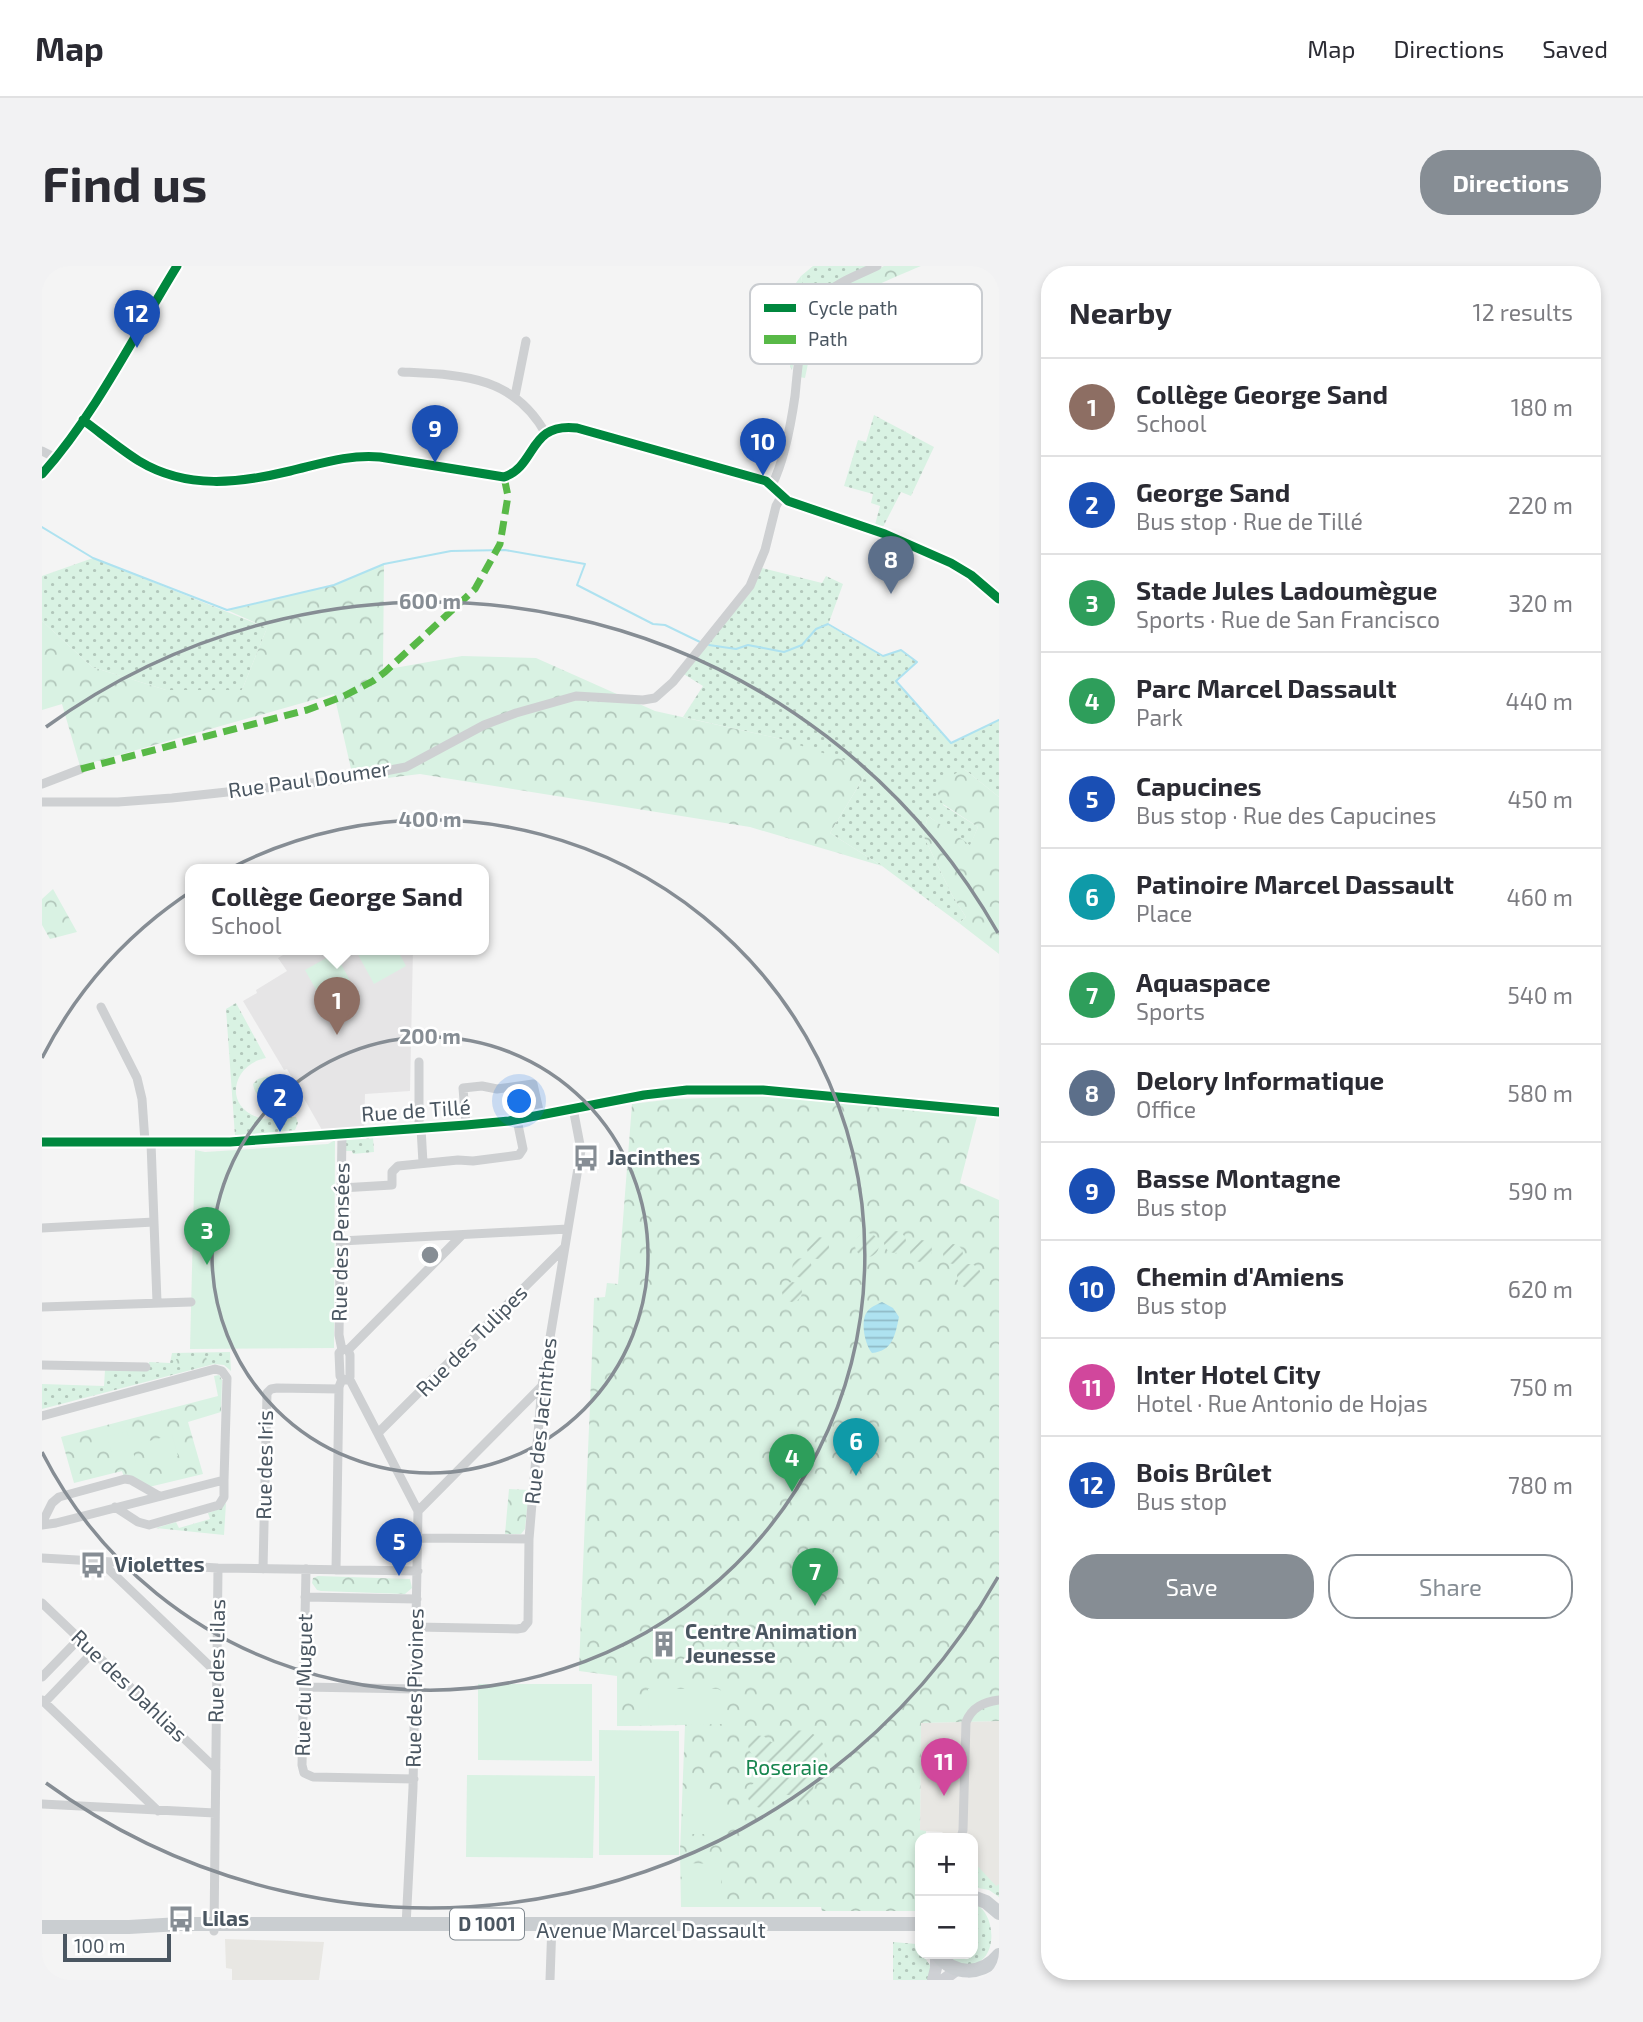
<!DOCTYPE html>
<html lang="en">
<head>
<meta charset="utf-8">
<style>
  :root { --surface:#fff; --page:#f2f2f3; --text:#2b2b33; --muted:#7c7c81; --line:#e1e1e2; --accent:#868d94 }
  body { margin:0; font-family:"Exo 2",sans-serif; background:var(--page); color:var(--text) }
  .controls { position:absolute; right:21px; bottom:21px; display:grid; overflow:hidden; border-radius:14px; box-shadow:0 4px 10px #0003 }
  .controls button { width:63px; height:63px; display:grid; place-items:center; padding:0; border:0; border-bottom:2px solid var(--line); background:var(--surface); color:var(--text); font:35px sans-serif }
  .scale { position:absolute; left:21px; bottom:18px; width:108px; box-sizing:border-box; padding-left:7px; border:4px solid #4a5661; border-top:0; font-size:19px; line-height:24px; white-space:nowrap; color:#4a5661; -webkit-text-stroke:5px #fff; paint-order:stroke }
  .you { position:absolute; left:478px; top:836px; width:24px; height:24px; margin:-18px; border:5px solid #fff; border-radius:50%; background:#1a73e8; box-shadow:0 0 0 10px #1a73e833 }
  .badge { display:grid; place-items:center; width:46px; height:46px; border-radius:50%; background:var(--accent); color:#fff; font-size:23px; font-weight:700 }
  .pin { position:absolute; translate:-50% -58px; filter:drop-shadow(0 2px 4px #0008) }
  .pin::after { content:''; position:absolute; top:37px; width:24px; height:21px; background:inherit; clip-path:polygon(0 0,100% 0,50% 100%) }
  .popup { position:absolute; left:143px; top:598px; width:304px; height:91px; box-sizing:border-box; display:grid; place-content:center; border-radius:14px; background:var(--surface); filter:drop-shadow(0 2px 5px #0005); font-size:23px; white-space:nowrap; color:var(--muted) }
  .popup b { font-size:26px; color:var(--text) }
  .popup::after { content:''; position:absolute; left:50%; top:100%; margin-left:-14px; border:14px solid transparent; border-top-color:var(--surface) }
  .list { margin:0; padding:0; list-style:none }
  h2 { display:flex; justify-content:space-between; align-items:center; height:91px; margin:0; padding:0 28px; font-size:30px }
  h2 small { font-size:23px; font-weight:400; color:var(--muted) }
  .list li { display:grid; grid-template-columns:46px 1fr auto; gap:21px; align-items:center; box-sizing:border-box; height:98px; padding:0 28px; border-top:2px solid var(--line) }
  .list b { display:block; font-size:26px; white-space:nowrap }
  .list p { margin:0; font-size:23px; white-space:nowrap; color:var(--muted) }
  .list em { font-size:23px; font-style:normal; color:var(--muted) }
  .actions { display:flex; gap:14px; padding:21px 28px }
  .actions a { flex:1; padding:16px 0; border:2px solid var(--accent); border-radius:28px; text-align:center; font-size:24px; color:var(--accent) }
  .actions .main { background:var(--accent); color:#fff }
  .map { position:relative; flex:none; width:957px; height:1714px; overflow:hidden; border-radius:28px }
  header { display:flex; align-items:center; gap:42px; box-sizing:border-box; height:98px; padding:0 35px; background:var(--surface); border-bottom:2px solid var(--line) }
  header strong { font-size:33px }
  nav { display:flex; gap:38px; margin-inline-start:auto; font-size:24px }
  .intro { display:flex; align-items:center; justify-content:space-between; box-sizing:border-box; height:168px; padding:0 42px }
  h1 { margin:0; font-size:49px }
  .button { padding:18px 32px; border-radius:28px; background:var(--accent); color:#fff; font-size:24px; font-weight:700 }
  main { display:flex; gap:42px; padding:0 42px }
  aside { flex:1; background:var(--surface); border-radius:28px; box-shadow:0 4px 10px #0003 }
  .map>svg:first-child { display:block }
</style>
</head>
<body>
<header>
<strong>Map</strong>
<nav><a>Map</a><a>Directions</a><a>Saved</a></nav>
</header>
<div class="intro"><h1>Find us</h1><a class="button">Directions</a></div>
<main>
<div class="map">
<svg width="957" height="1714" viewBox="0 0 957 1714">
  <defs>
    <pattern id="grass-dots" width="8" height="8" patternUnits="userSpaceOnUse" patternTransform="scale(1.75)"><rect width="8" height="8" fill="#d9f2e3"/><path d="M2 2h.1M6 6h.1" fill="none" stroke="#b2c7bb" stroke-width="1.8" stroke-linecap="round"/></pattern>
    <pattern id="forest-crowns" width="20" height="18" patternUnits="userSpaceOnUse" patternTransform="scale(1.75)"><rect width="20" height="18" fill="#d9f2e3"/><path d="M2 6a3 3 0 1 1 6 0M12 15a3 3 0 1 1 6 0" fill="none" stroke="#b2c7bb"/></pattern>
    <pattern id="garden-furrows" width="10" height="10" patternUnits="userSpaceOnUse" patternTransform="scale(1.75)"><rect width="10" height="10" fill="#d9f2e3"/><path d="M-1 1l2-2M0 10L10 0M9 11l2-2" fill="none" stroke="#b2c7bb"/></pattern>
    <pattern id="water-rules" width="6" height="5" patternUnits="userSpaceOnUse" patternTransform="scale(1.75)"><rect width="6" height="5" fill="#aee2f0"/><path d="M0 2.5h6" fill="none" stroke="#90bac6"/></pattern>
  </defs>
  <rect width="100%" height="100%" fill="#f4f4f4"/>
  <path fill="#e8e7e3" d="M957,1455V1626L931,1600V1572H906L900,1566L878,1565L879,1457Z
    M183,1673L282,1676L277,1714H190V1703L184,1702Z"/>
  <path fill="#e6e5e6" d="M251,683H371L368,825L323,828L322,861L280,864L245,803L242,804L201,735L215,727L214,724L245,705L236,692Z"/>
  <path fill="url(#grass-dots)" d="M771,0H826L773,33L765,44L759,10Z
    M832,149L892,181L869,230L859,226L841,261L833,259L838,240L829,237L831,228L802,220L816,174L824,176Z
    M51,292L225,362L200,424H124L50,401L0,355V310Z
    M720,302L780,317L784,310L801,318L786,359L840,390L859,384L875,396L854,415L909,477L957,454V531L922,503L901,539L936,561L928,580L886,550L881,569L910,629L924,651L917,657L840,600L788,567L823,509L739,473L641,451L661,420L640,407Z
    M194,737L224,792C191,798 181,839 215,851C226,855 242,851 254,851L256,857L253,864L193,870L184,743Z
    M227,810L232,812L244,833C229,834 214,837 211,818L216,813Z
    M331,871L332,886L311,888L310,885H303L302,873Z
    M188,1086L189,1105L182,1099L172,1098L0,1143V1118L62,1120L63,1104L106,1105L107,1096L128,1097L130,1087Z
    M184,1237L182,1269L114,1262L134,1256L137,1262L168,1253L166,1247L177,1243Z
    M931,1595L954,1620L957,1618V1631L947,1624L931,1621Z
    M931,1637C957,1646 957,1705 921,1698C915,1697 908,1691 902,1688H931Z
    M851,1676L874,1678L877,1680L878,1688H880L890,1702L886,1714H851Z"/>
  <path fill="url(#forest-crowns)" d="M842,0H879C851,12 794,34 779,59C769,75 767,95 763,112L757,111C761,92 765,54 777,38C787,24 826,8 842,0Z
    M759,10L765,44L750,104L748,100L755,46L751,21Z
    M342,298L341,404L420,390L494,392L613,445L739,473L811,497L823,509L788,567L840,600L708,561L378,508L312,516L292,428L38,500L20,438L0,444V355L50,401L124,424H200L225,362L185,344L292,319Z
    M922,503L957,531V688L917,657L924,651L910,629L881,569L886,550L928,579L936,561L901,538L892,519Z
    M11,623L35,666L8,673L0,659V633Z
    M728,830L935,851L918,917L957,934V1455L879,1457L878,1564L884,1565V1572H878V1645H780L779,1641H639L638,1586L643,1459L575,1460V1410L537,1405C541,1281 548,1157 552,1032L563,1031L565,1017L576,1018L590,838L631,833Z
    M164,1091L166,1097L155,1098L154,1101L135,1100L134,1093Z
    M177,1109L180,1114L179,1146L146,1156L161,1208L107,1221L82,1211L80,1205L32,1217L19,1171L176,1130L172,1110Z
    M467,1223L487,1224L483,1263L479,1268H463Z
    M276,1310L368,1313L370,1322L363,1328L279,1325L275,1324L270,1317L271,1312Z"/>
  <path fill="url(#garden-furrows)" d="M842 976a11 11 0 1 1 22 0a11 11 0 1 1-22 0Z
    M813 979a12 12 0 1 1 24 0a12 12 0 1 1-24 0Z
    M765 982a11 11 0 1 1 22 0a11 11 0 1 1-22 0Z
    M868 985a11 11 0 1 1 22 0a11 11 0 1 1-22 0Z
    M901 988a10 10 0 1 1 20 0a10 10 0 1 1-20 0Z
    M750 1002a10 10 0 1 1 20 0a10 10 0 1 1-20 0Z
    M915 1010a12 12 0 1 1 24 0a12 12 0 1 1-24 0Z
    M740 1026a10 10 0 1 1 20 0a10 10 0 1 1-20 0Z
    M755,1464C770,1466 778,1469 784,1484L781,1492L776,1493L770,1530L763,1536L756,1535L750,1529H734C724,1558 688,1531 716,1514V1492C695,1482 712,1458 729,1476H736L744,1469Z"/>
  <path fill="#d9f2e3" d="M313,683H355L364,700L332,718Z
    M293,687L317,731L287,747L263,704Z
    M293,874L292,1082L148,1083L153,884L163,886L286,878Z
    M85,1165L94,1196L74,1202L65,1170Z
    M130,1169L136,1190L105,1199L99,1177Z
    M436,1418H550V1495L436,1494Z
    M606,1423H676L680,1425L682,1433L680,1458L576,1460V1445L607,1443Z
    M557,1464L637,1465V1589H557Z
    M425,1509L553,1510L551,1592L424,1591Z
    M641,1528H680V1568H641Z
    M640,1597L679,1598V1637H640Z"/>
  <path fill="url(#water-rules)" d="M840,1036L851,1042L857,1051C853,1069 851,1085 830,1087C823,1079 818,1055 825,1046C828,1041 834,1039 840,1036Z"/>
  <g fill="none" stroke-linecap="round" stroke-linejoin="round">
    <path stroke="#aee2f0" stroke-width="2" d="M0,261L51,292L185,344L292,319L342,298L409,285L463,284L543,298L535,319L611,358L623,359L658,376
      M667,379L694,383L706,379L742,386L760,379L774,363L786,358L841,390L859,384L875,396L854,415L909,477L957,454"/>
    <path stroke="#ced0d2" stroke-width="9" d="M360,106C420,109 471,109 504,168
      M473,130L484,75
      M41,154C60,168 78,183 97,195C145,224 198,217 248,205C278,198 307,188 338,191L462,211C495,200 486,156 535,162L724,215L746,235L843,268L909,297L929,309L957,333
      M0,185L14,192
      M730,219C743,193 749,158 753,130C756,101 758,54 779,32C793,17 816,9 835,0
      M0,518L39,503
      M0,536H76L130,532L296,514L364,501L442,459L474,447L534,430L601,434L613,432L631,416L708,320L723,284L734,240L739,231
      M59,741L95,812L100,833L103,876
      M424,859L421,822L440,820L455,823L491,818L498,849
      M379,862L381,897
      M377,863V796
      M0,876H188L424,859L467,855L602,829L645,824H721L957,846
      M109,877L115,1036
      M299,922L350,919V906L356,900L416,894L431,895L477,889L481,883L475,854
      M0,962L112,956
      M299,975L526,963
      M0,1041L149,1036
      M301,1083L306,1084L308,1089V1111L304,1114H301L298,1110L297,1087Z
      M300,1084L297,1069L300,868
      M306,1084L420,969
      M0,1099L104,1101
      M307,1112L376,1245L371,1522L364,1660
      M0,1150L173,1103L180,1105L185,1112L182,1214L14,1257L0,1259
      M336,1167L522,982
      M73,1241L96,1256L107,1259L177,1239L182,1231V1214
      M376,1245L500,1120
      M0,1257L10,1237L17,1231L83,1213L89,1214L117,1230
      M376,1272L487,1273
      M0,1292L176,1302L376,1305
      M58,1295L175,1407
      M221,1303L225,1127L229,1123L235,1122L297,1123
      M264,1303L260,1499L262,1507L271,1511L372,1513
      M294,1304L297,1121L300,1113
      M263,1331L375,1333
      M0,1337L174,1503
      M374,1361L475,1363L481,1362L486,1356L487,1273L500,1120L539,884L531,842
      M0,1411L37,1373
      M262,1421L373,1423
      M0,1434L116,1545
      M3,1436L51,1386
      M0,1538L173,1547
      M919,1572L921,1564L924,1456C930,1441 942,1436 957,1434
      M172,1665L176,1302
      M508,1714L510,1657"/>
    <path stroke="#ced0d4" stroke-width="12" d="M0,208C53,149 93,68 135,0
      M891,1714L894,1702V1688
      M901,1714L916,1703"/>
    <path stroke="#caced1" stroke-width="14" d="M931,1631L944,1636L957,1647
      M0,1661H87L138,1658H878
      M895,1688C912,1710 940,1710 957,1689"/>
    <path stroke="#58b947" stroke-width="7" stroke-dasharray="14 7" stroke-linecap="butt" d="M39,503L265,444L302,430L331,415L343,406L433,323L458,278L466,230L462,211"/>
    <g stroke="#fff" stroke-width="13">
      <path id="cycleway" d="M41,154C60,168 78,183 97,195C145,224 198,217 248,205C278,198 307,188 338,191L462,211C495,200 486,156 535,162L724,215L746,235L843,268L909,297L929,309L957,333
        M0,208C53,149 93,68 135,0
        M0,876H188L424,859L467,855L602,829L645,824H721L957,846"/>
    </g>
    <use href="#cycleway" stroke="#00873e" stroke-width="9"/>
  </g>
  <g fill="none" stroke="#868d94" stroke-width="3.5">
    <circle cx="388" cy="989" r="218"/>
    <path d="M0 792A435 435 0 1 1 0 1186"/>
    <path d="M956 1311A653 653 0 0 1 4 1517M4 461A653 653 0 0 1 956 667"/>
  </g>
  <defs>
    <g id="bus-bare" transform="scale(2.1)"><path d="M-5-6H5V4H4V6H2V4H-2V6H-4V4H-5ZM-3.5-4V0h7V-4ZM-3.5 1.2v1.5H-2V1.2ZM2 1.2v1.5H3.5V1.2Z" fill="#868d94" stroke="#fff" stroke-width="2.5" paint-order="stroke"/></g>
    <g id="building-bare" transform="scale(2.1)"><path d="M-4-6H4V6H1V3H-1V6H-4ZM-2.5-4.3h1.7v1.8h-1.7ZM.8-4.3h1.7v1.8H.8ZM-2.5-1h1.7V.8h-1.7ZM.8-1h1.7V.8H.8Z" fill="#868d94" stroke="#fff" stroke-width="2.5" paint-order="stroke"/></g>
  </defs>
  <g fill-rule="evenodd">
    <use href="#bus-bare" x="544" y="892"/>
    <use href="#bus-bare" x="51" y="1299"/>
    <use href="#building-bare" x="622" y="1378"/>
    <use href="#bus-bare" x="139" y="1653"/>
  </g>
  <g text-anchor="middle" stroke-width="5" stroke-linejoin="round" paint-order="stroke">
    <rect fill="#fff" stroke="#808990" stroke-width="2" x="408" y="1642.5" width="74" height="31" rx="5"/>
    <g font-size="19" font-weight="bold" fill="#4a5661">
      <text x="445" y="1665">D 1001</text>
    </g>
    <g font-size="21" fill="#4a5661" stroke="#fff">
      <text transform="translate(267 514) rotate(-8)" y="7">Rue Paul Doumer</text>
      <text transform="translate(374 845) rotate(-4)" y="7">Rue de Tillé</text>
      <text transform="translate(299 976) rotate(-89)" y="7">Rue des Pensées</text>
      <text transform="translate(430 1075) rotate(-45)" y="7">Rue des Tulipes</text>
      <text transform="translate(499 1155) rotate(-84)" y="7">Rue des Jacinthes</text>
      <text transform="translate(223 1199) rotate(-89)" y="7">Rue des Iris</text>
      <text transform="translate(175 1395) rotate(-89)" y="7">Rue des Lilas</text>
      <text transform="translate(262 1419) rotate(-89)" y="7">Rue du Muguet</text>
      <text transform="translate(87 1420) rotate(44)" y="7">Rue des Dahlias</text>
      <text transform="translate(373 1422) rotate(-89)" y="7">Rue des Pivoines</text>
      <text x="609" y="1672">Avenue Marcel Dassault</text>
    </g>
    <g font-size="21" font-weight="bold" fill="#4a5661" stroke="#fff" text-anchor="start">
      <text x="565" y="899">Jacinthes</text>
      <text x="72" y="1306">Violettes</text>
      <text x="643" y="1373">Centre Animation<tspan x="643" dy="24">Jeunesse</tspan></text>
      <text x="160" y="1660">Lilas</text>
    </g>
    <g font-size="21" fill="#17864f" stroke="#fff">
      <text x="745" y="1509">Roseraie</text>
    </g>
  </g>
  <rect x="708" y="18" width="232" height="80" rx="10" fill="#fff" stroke="#c9ccd0" stroke-width="2"/>
  <rect x="722" y="38" width="32" height="8" fill="#00873e"/>
  <rect x="722" y="69" width="32" height="9" fill="#58b947"/>
  <g font-size="19" fill="#4a5661">
    <text x="766" y="49">Cycle path</text>
    <text x="766" y="80">Path</text>
  </g>
  <circle cx="388" cy="989" r="10" fill="#868d94" stroke="#fff" stroke-width="3.5"/>
  <g font-size="21" text-anchor="middle" font-weight="bold" fill="#868d94" stroke="#fff" stroke-width="5" stroke-linejoin="round" paint-order="stroke">
    <text x="388" y="343">600 m</text>
    <text x="388" y="561">400 m</text>
    <text x="388" y="778">200 m</text>
  </g>
</svg>
<div class="controls">
<button>+</button>
<button>−</button>
</div>
<div class="scale">100 m</div>
<div class="you"></div>
<div class="pin badge" style="left:295px;top:769px;background:#8d6e63">1</div>
<div class="popup"><b>Collège George Sand</b>School</div>
<div class="pin badge" style="left:238px;top:866px;background:#1a4fb4">2</div>
<div class="pin badge" style="left:165px;top:999px;background:#2e9e5b">3</div>
<div class="pin badge" style="left:750px;top:1226px;background:#2e9e5b">4</div>
<div class="pin badge" style="left:357px;top:1310px;background:#1a4fb4">5</div>
<div class="pin badge" style="left:814px;top:1210px;background:#0f9aa8">6</div>
<div class="pin badge" style="left:773px;top:1340px;background:#2e9e5b">7</div>
<div class="pin badge" style="left:849px;top:328px;background:#5c6f8a">8</div>
<div class="pin badge" style="left:393px;top:197px;background:#1a4fb4">9</div>
<div class="pin badge" style="left:721px;top:210px;background:#1a4fb4">10</div>
<div class="pin badge" style="left:902px;top:1530px;background:#d1479c">11</div>
<div class="pin badge" style="left:95px;top:82px;background:#1a4fb4">12</div>
</div>
<aside>
<h2>Nearby<small>12 results</small></h2>
<ul class="list">
<li><span class="badge" style="background:#8d6e63">1</span><div><b>Collège George Sand</b><p>School</p></div><em>180 m</em></li>
<li><span class="badge" style="background:#1a4fb4">2</span><div><b>George Sand</b><p>Bus stop · Rue de Tillé</p></div><em>220 m</em></li>
<li><span class="badge" style="background:#2e9e5b">3</span><div><b>Stade Jules Ladoumègue</b><p>Sports · Rue de San Francisco</p></div><em>320 m</em></li>
<li><span class="badge" style="background:#2e9e5b">4</span><div><b>Parc Marcel Dassault</b><p>Park</p></div><em>440 m</em></li>
<li><span class="badge" style="background:#1a4fb4">5</span><div><b>Capucines</b><p>Bus stop · Rue des Capucines</p></div><em>450 m</em></li>
<li><span class="badge" style="background:#0f9aa8">6</span><div><b>Patinoire Marcel Dassault</b><p>Place</p></div><em>460 m</em></li>
<li><span class="badge" style="background:#2e9e5b">7</span><div><b>Aquaspace</b><p>Sports</p></div><em>540 m</em></li>
<li><span class="badge" style="background:#5c6f8a">8</span><div><b>Delory Informatique</b><p>Office</p></div><em>580 m</em></li>
<li><span class="badge" style="background:#1a4fb4">9</span><div><b>Basse Montagne</b><p>Bus stop</p></div><em>590 m</em></li>
<li><span class="badge" style="background:#1a4fb4">10</span><div><b>Chemin d'Amiens</b><p>Bus stop</p></div><em>620 m</em></li>
<li><span class="badge" style="background:#d1479c">11</span><div><b>Inter Hotel City</b><p>Hotel · Rue Antonio de Hojas</p></div><em>750 m</em></li>
<li><span class="badge" style="background:#1a4fb4">12</span><div><b>Bois Brûlet</b><p>Bus stop</p></div><em>780 m</em></li>
</ul>
<div class="actions"><a class="main">Save</a><a>Share</a></div>
</aside>
</main>
</body>
</html>
